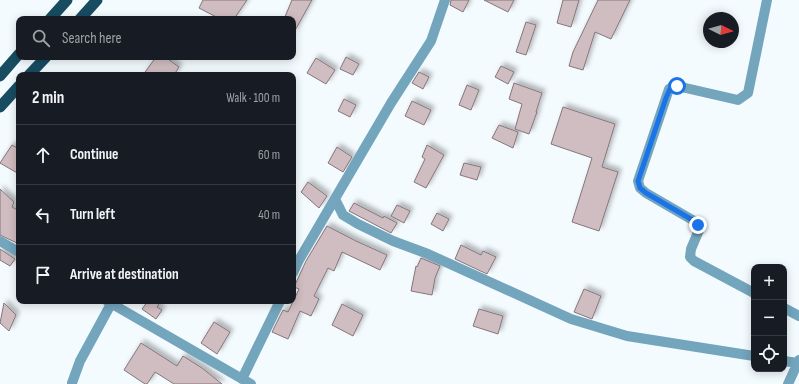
<!DOCTYPE html>
<html lang="en">
<head>
<meta charset="utf-8">
<style>
  :root { --surface:#171b24; --page:#242831; --text:#f1f3f6; --muted:#9ea1a6; --line:#363941 }
  body { margin:0; font-family:"Sofia Sans Condensed",sans-serif; background:var(--page); color:var(--text) }
  .controls { position:absolute; right:12px; bottom:12px; display:grid; overflow:hidden; border-radius:8px; box-shadow:0 2px 10px #0003 }
  .controls button { width:36px; height:36px; display:grid; place-items:center; padding:0; border:0; border-bottom:1px solid var(--line); background:var(--surface); color:var(--text); font:20px sans-serif }
  .compass { position:absolute; left:703px; top:12px; width:36px; height:36px; border-radius:50%; background:var(--surface); box-shadow:0 2px 10px #0003; rotate:95deg }
  .stop { position:absolute; width:12px; height:12px; margin:-9px; border:3px solid #1a73e8; border-radius:50%; background:#fff }
  .stop.end { background:#1a73e8; border-color:#fff; box-shadow:0 1px 4px #0008 }
  .list { margin:0; padding:0; list-style:none }
  h2 { display:flex; justify-content:space-between; align-items:center; height:52px; margin:0; padding:0 16px; font-size:17px }
  h2 small { font-size:13px; font-weight:400; color:var(--muted) }
  .list li { display:grid; grid-template-columns:26px 1fr auto; gap:12px; align-items:center; box-sizing:border-box; height:60px; padding:0 16px; border-top:1px solid var(--line) }
  .list b { display:block; font-size:15px; white-space:nowrap }
  .list em { font-size:13px; font-style:normal; color:var(--muted) }
  .icon { flex:none; width:22px; height:22px; fill:none; stroke:currentColor; stroke-width:2; stroke-linecap:round; stroke-linejoin:round }
  .map { position:relative; flex:none; width:799px; height:384px; overflow:hidden }
  .search { position:absolute; background:var(--surface); box-shadow:0 2px 10px #0003; left:16px; top:16px; width:280px; height:44px; display:flex; align-items:center; gap:10px; box-sizing:border-box; padding:0 14px; border-radius:8px; color:var(--muted); font-size:15px }
  .panel { position:absolute; background:var(--surface); box-shadow:0 2px 10px #0003; left:16px; top:72px; width:280px; height:232px; border-radius:8px }
  .map>svg:first-child { display:block }
</style>
</head>
<body>
<div class="map">
<svg width="799" height="384" viewBox="0 0 799 384">
  <defs>
    <filter id="shadow"><feDropShadow dx="3.5" dy="-3.5" stdDeviation="2" flood-color="#0004"/></filter>
  </defs>
  <rect width="100%" height="100%" fill="#f4fbff"/>
  <path fill="#d0bdc2" stroke="#867579" filter="url(#shadow)" d="M203,0H247L234,19H220L199,8Z
    M292,0H312L293,34V19H284Z
    M451,0H469L463,12L450,5Z
    M484,0H514L508,12Z
    M563,0H579L571,27L557,23Z
    M598,0H630L611,39L595,32L583,70L569,66L573,52Z
    M526,22L536,25L526,55L516,52Z
    M156,57H165L179,67L174,75H143Z
    M346,57L359,64L353,75L340,69Z
    M316,58L335,70L326,84L307,73Z
    M501,66L514,72L508,84L495,77Z
    M419,72L429,77L423,89L412,83Z
    M514,83L542,93L536,112H537L529,134L515,129L522,104L509,99Z
    M467,85L479,90L471,110L459,105Z
    M344,99L356,105L350,117L338,111Z
    M412,101L431,110L424,125L405,116Z
    M563,107L615,124L602,167L618,172L599,231L572,222L592,158L551,144Z
    M499,125L518,132L513,148L492,138Z
    M12,145L19,149V174L0,163Z
    M427,145L444,155L426,188L414,182L425,159L422,157Z
    M337,147L352,157L343,172L328,163Z
    M464,163L481,167L477,180L460,175Z
    M308,182L327,196L319,208L301,192Z
    M0,189L14,202L12,207L19,211V244L0,235Z
    M354,203L383,218L384,216L397,223L391,233L349,211Z
    M397,205L410,211L404,223L391,216Z
    M437,213L449,219L443,231L431,224Z
    M327,226L356,241L387,255L380,270L342,252L334,271L328,268L314,296L319,299L311,316L300,311L288,339L272,332L283,310L288,312L299,289L294,287L306,261Z
    M461,245L481,255L483,251L496,257L487,274L455,259Z
    M0,249L15,259L10,266L0,260Z
    M421,258L440,266L435,278L432,295L411,291L416,266L417,267Z
    M584,289L601,296L592,319L574,312Z
    M148,301H161L157,307L162,310L156,319L142,309Z
    M4,303L16,315L9,331L0,323Z
    M342,304L363,315L353,336L332,325Z
    M479,309L503,316L498,334L473,326Z
    M214,322L230,332L217,354L201,343Z
    M141,343L177,366L183,356L202,368L222,384H174L155,372L147,384H145L124,370Z"/>
  <g fill="none" stroke-linecap="round" stroke-linejoin="round">
    <path stroke="#73a5bc" stroke-width="10" d="M335,199L343,215L358,224L393,241L428,254L571,319L627,336L754,356
      M0,241L19,252
      M293,273L299,260L391,103L431,41L445,0
      M754,293L694,261L690,257L691,249L699,230L696,222L646,193L640,188L638,181L669,89L677,86L738,100L748,93L767,0
      M107,301L251,384
      M784,308L799,316
      M784,361L798,363
      M242,379L280,301
      M72,383L80,361L111,304
      M788,384L799,360"/>
    <path stroke="#184c60" stroke-width="11" d="M50,19L67,0
      M80,19L97,0
      M29,75L46,57
      M0,76L19,54
      M0,107L19,86"/>
  </g>
  <g fill="none" stroke-linecap="round" stroke-linejoin="round">
    <path stroke="#1a73e8" stroke-width="5" d="M677,86L670,89L666,98L638,181L640,188L646,193L696,222L698,225"/>
  </g>
</svg>
<div class="controls">
<button>+</button>
<button>−</button>
<button><svg class="icon" aria-label="locate" viewBox="0 0 24 24"><circle cx="12" cy="12" r="6"/><path d="M12 2v4M12 18v4M2 12h4M18 12h4"/></svg></button>
</div>
<svg class="compass" viewBox="-18 -18 36 36"><path d="M0-13l5 13h-10z" fill="#e53935"/><path d="M0 13l5-13h-10z" fill="#9ea1a6"/></svg>
<div class="stop" style="left:677px;top:86px"></div>
<div class="stop end" style="left:698px;top:225px"></div>
<div class="search"><svg class="icon" aria-label="search" viewBox="0 0 24 24"><circle cx="10" cy="10" r="6"/><path d="M15 15l6 6"/></svg>Search here</div>
<section class="panel">
<h2>2 min<small>Walk · 100 m</small></h2>
<ul class="list">
<li><svg class="icon" aria-label="ahead" viewBox="0 0 24 24"><path d="M12 20V5M6 11l6-6 6 6"/></svg><div><b>Continue</b></div><em>60 m</em></li>
<li><svg class="icon" aria-label="left" viewBox="0 0 24 24"><path d="M17 20v-9H6M10 6l-5 5 5 5"/></svg><div><b>Turn left</b></div><em>40 m</em></li>
<li><svg class="icon" aria-label="arrive" viewBox="0 0 24 24"><path d="M6 21V4h12l-3 4 3 4H6"/></svg><div><b>Arrive at destination</b></div></li>
</ul>
</section>
</div>
</body>
</html>
